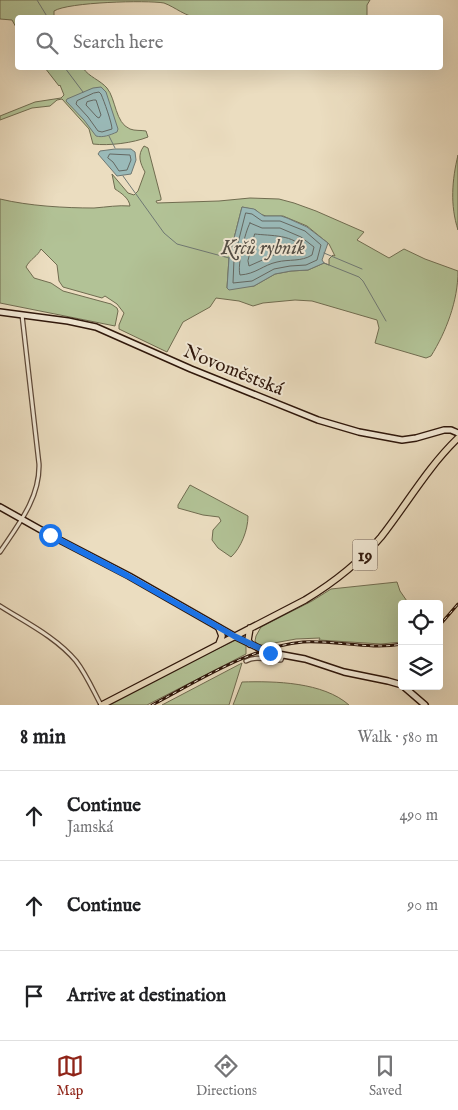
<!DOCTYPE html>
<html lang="en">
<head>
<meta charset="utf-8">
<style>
  :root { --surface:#fff; --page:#f2f2f2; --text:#202124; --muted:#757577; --line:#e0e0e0; --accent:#8f2418 }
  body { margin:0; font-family:"IM FELL English",serif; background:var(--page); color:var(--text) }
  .controls { position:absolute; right:15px; bottom:15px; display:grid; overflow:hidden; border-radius:5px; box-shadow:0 5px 20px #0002 }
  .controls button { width:45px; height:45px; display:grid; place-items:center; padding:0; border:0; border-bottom:1px solid var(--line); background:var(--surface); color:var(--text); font:25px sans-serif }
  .stop { position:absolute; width:15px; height:15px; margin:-11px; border:4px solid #1a73e8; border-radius:50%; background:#fff }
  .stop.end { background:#1a73e8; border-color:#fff; box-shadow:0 1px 5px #0008 }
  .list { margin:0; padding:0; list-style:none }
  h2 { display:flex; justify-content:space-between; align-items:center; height:65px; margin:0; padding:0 20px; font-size:21px }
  h2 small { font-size:16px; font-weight:400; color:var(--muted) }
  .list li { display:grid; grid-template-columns:32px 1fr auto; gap:15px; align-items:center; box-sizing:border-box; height:90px; padding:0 20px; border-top:1px solid var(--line) }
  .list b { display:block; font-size:19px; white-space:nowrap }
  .list p { margin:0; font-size:16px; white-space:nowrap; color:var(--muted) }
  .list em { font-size:16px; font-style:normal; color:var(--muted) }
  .icon { flex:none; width:28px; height:28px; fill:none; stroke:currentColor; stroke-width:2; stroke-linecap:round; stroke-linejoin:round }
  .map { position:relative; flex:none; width:458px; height:705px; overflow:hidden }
  .search { position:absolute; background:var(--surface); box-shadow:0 5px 20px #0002; left:15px; right:15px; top:15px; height:55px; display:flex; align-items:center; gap:12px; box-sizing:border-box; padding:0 18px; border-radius:5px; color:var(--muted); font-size:19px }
  .sheet { height:335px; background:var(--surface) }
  nav { display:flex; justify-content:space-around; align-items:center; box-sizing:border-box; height:70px; border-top:1px solid var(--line); background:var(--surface); font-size:14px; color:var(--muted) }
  nav a { display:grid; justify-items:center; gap:2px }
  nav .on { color:var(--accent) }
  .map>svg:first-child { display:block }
</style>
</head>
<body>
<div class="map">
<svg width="458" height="705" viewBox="0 0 458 705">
  <rect width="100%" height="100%" fill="#ebddc0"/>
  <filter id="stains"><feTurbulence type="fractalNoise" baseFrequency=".004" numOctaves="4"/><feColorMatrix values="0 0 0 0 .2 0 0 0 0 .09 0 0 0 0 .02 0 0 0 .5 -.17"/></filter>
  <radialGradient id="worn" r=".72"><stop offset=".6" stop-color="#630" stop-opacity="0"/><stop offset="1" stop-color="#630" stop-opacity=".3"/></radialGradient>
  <path fill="#b2c296" stroke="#706c50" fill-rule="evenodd" d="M0,0H370L367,5V18C311,18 255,19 199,18C186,17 175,7 164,3C147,0 68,2 54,11V17L18,18L17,29L12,20L0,19Z
    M45,68H83C89,77 100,80 107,88C116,99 115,123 130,129C135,131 141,130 146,131L148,137C133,143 109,146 93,144L89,129L62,99L57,100L50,106L32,108L0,120V116L35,102L61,98L64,95L60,85L59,86Z
    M144,146L148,148L161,198V200L156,201L157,203L219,201L250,198L279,199L294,203L316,211L364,232L357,240L389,258L404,249L425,259L458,271C458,301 446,332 431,356L426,358L375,343L379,328L377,320L312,301L295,300L263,303L253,306L239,301L216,298L210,307L183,322L167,352L119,329V325L124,313L117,304L105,296L102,298L63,287L59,281L57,265L41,249C38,256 30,259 26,267L34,278L51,283L63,291L111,304L117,308L118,311L115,326L0,303V199C29,206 65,208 94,208C107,207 118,205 130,206C129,198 121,193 115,189L112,174L128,193L134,195L138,191L145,172C140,163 137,155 144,146ZM242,207L256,210L260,214L266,216H283L307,226L329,244L335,256L333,255L329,259V265L324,263L308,270L291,271L275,274L254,286L227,288L229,258Z
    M458,155V230C450,205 452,180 458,155Z
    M190,485L248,516C248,530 241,548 231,557L218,548L212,540L213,530L221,521L219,517L203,515L178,508V505Z
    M397,582L400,591L409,604H402V642L381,644L319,640L320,638L296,639L263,645H258L255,641L256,636L261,627L312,601L331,589Z
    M236,640L246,645V654L147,705H107L174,670Z
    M242,663L229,705H162Z
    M242,682C275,681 323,682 349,705H233Z"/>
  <path fill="#9abab9" stroke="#6f7873" d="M101,87L106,92L118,129L117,132C110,135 103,138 96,136L84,120L66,101L67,99L93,88Z
    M115,149H131L135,152L136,160L131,174L117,176L98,154L100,151Z
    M242,207L254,209L264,216H281L287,218L307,227L328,243L322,260L324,263L308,270L291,271L275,274L254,286L229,290L227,288L229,258Z"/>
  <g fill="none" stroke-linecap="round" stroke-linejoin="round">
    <path stroke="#646862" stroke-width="1" d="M94,93L99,92L101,94C104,101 112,123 112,129L102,132L98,131L88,117L76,104L77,101Z
      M94,100H96L101,115L99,118L97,117L86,105L87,102Z
      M110,154L130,155L131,160L127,170L119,171L113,162L108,158Z
      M246,213L252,214L262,221H280L305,231L321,245L317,260L306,265L290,266L274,269L252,281L233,283L234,259Z
      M250,223L262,228H280L301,237L314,247L312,255C301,262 289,259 277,262C263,265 256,274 240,275C237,265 245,232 250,223Z
      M255,234C270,236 295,234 304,250L302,252L276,254L249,266L248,261Z"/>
    <path stroke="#6f7873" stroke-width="1" d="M37,0L48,18
      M65,68L83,92
      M109,136L115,148
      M123,176L164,233L177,244L229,258
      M324,253L362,269
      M324,263L359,277L363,281L386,321"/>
    <g stroke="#5d4838" stroke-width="5.5">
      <path id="street" d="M0,552C18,525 40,498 39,464L22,315
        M0,606C25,622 56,637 76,661C86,674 93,690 101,705
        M246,661C258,655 269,661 281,660L283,655"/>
    </g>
    <g stroke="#2e160a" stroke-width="8">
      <path id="secondary" d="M0,312L68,321L96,327L191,369L318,420L359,432L402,440L416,438L444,430H451L458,433
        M0,507L50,535L129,576L234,636L267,652L305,659L344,672L388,681L402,685
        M403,686L425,705"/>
    </g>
    <g stroke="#2e160a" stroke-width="8">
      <path id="primary" d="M250,628L248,640L250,644
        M219,644L222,636L219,628
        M102,705L305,600C333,583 359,563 381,537C407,504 427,468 458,438"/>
    </g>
    <use href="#street" stroke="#f2e9d6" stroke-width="3"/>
    <use href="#secondary" stroke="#f2e9d6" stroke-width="5"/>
    <use href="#primary" stroke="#ebddc0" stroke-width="5.5"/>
    <g stroke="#2e160a" stroke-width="3">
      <path id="rail" d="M439,626L458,604
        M152,705C198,681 250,647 303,642C336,640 369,650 402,644"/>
    </g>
    <use href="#rail" stroke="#f2e9d6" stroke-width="1" stroke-dasharray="4" stroke-linecap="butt"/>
  </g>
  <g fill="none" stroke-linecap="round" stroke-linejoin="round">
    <path stroke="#1a73e8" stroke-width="6" d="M50,535L128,576L234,636L270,653"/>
  </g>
  <g text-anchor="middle" stroke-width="4" stroke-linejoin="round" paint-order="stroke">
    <rect fill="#f2e9d6" stroke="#695547" stroke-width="1" x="352.5" y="539.5" width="25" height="31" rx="4"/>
    <g font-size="18" font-weight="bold" fill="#2e160a">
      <text x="365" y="561">19</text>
    </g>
    <g font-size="19" fill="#2e160a" stroke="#f2e9d6">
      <text transform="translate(234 369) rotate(22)" y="7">Novoměstská</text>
    </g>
    <g font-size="20" font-style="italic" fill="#544f47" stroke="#f2e9d6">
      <text x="263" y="254">Krčů rybník</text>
    </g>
  </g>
  <rect width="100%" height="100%" filter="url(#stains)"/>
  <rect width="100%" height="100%" fill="url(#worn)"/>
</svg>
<div class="controls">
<button><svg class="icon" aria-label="locate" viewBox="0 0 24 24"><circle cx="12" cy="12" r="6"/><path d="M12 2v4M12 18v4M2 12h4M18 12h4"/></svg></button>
<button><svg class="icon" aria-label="layers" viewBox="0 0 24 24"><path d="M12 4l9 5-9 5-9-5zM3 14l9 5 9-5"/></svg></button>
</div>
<div class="stop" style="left:50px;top:535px"></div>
<div class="stop end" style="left:270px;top:653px"></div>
<div class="search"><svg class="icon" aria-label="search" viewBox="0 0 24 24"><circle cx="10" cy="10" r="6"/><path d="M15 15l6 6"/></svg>Search here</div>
</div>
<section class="sheet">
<h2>8 min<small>Walk · 580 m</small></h2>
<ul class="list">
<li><svg class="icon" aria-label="ahead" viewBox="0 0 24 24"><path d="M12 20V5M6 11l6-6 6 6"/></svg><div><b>Continue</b><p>Jamská</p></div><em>490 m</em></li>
<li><svg class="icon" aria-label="ahead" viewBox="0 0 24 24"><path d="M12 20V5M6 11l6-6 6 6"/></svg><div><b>Continue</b></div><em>90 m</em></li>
<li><svg class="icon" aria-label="arrive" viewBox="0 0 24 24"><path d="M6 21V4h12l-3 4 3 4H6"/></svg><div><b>Arrive at destination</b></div></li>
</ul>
</section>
<nav>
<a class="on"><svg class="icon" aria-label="map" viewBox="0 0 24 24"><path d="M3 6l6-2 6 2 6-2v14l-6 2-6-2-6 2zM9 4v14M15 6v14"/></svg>Map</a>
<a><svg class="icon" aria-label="directions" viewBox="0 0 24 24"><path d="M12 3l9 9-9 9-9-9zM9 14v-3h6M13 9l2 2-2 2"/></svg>Directions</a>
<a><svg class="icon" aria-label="saved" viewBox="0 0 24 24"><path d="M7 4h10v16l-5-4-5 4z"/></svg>Saved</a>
</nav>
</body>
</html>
